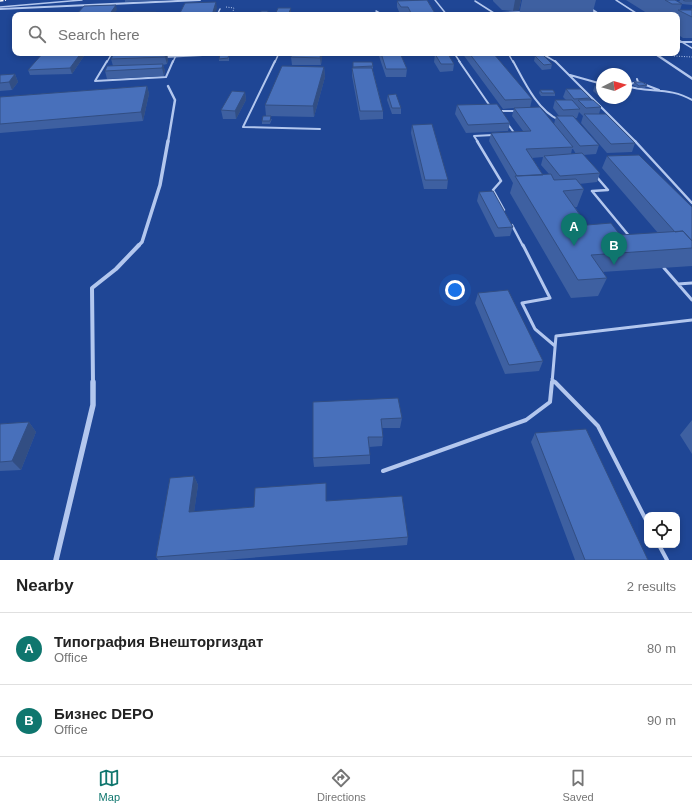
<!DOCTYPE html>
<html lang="en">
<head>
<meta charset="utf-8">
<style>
  :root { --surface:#fff; --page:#f6f6f6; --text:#222; --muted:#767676; --line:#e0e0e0; --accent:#0f766e }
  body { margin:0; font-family:Helvetica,sans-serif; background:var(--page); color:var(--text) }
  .controls { position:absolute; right:12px; bottom:12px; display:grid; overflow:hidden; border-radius:8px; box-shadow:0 2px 6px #0003 }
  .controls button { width:36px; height:36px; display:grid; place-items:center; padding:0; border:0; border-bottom:1px solid var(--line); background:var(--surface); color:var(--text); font:20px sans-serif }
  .compass { position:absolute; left:596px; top:68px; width:36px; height:36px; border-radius:50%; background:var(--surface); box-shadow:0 2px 6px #0003; rotate:84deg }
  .you { position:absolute; left:455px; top:290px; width:14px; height:14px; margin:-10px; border:3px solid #fff; border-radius:50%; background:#1a73e8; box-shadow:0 0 0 6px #1a73e833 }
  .badge { display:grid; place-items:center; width:26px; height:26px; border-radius:50%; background:var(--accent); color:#fff; font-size:13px; font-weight:700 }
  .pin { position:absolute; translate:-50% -33px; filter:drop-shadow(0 1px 2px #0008) }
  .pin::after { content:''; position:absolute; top:21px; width:14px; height:12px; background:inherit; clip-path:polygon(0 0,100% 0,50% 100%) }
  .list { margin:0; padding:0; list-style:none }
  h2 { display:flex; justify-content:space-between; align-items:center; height:52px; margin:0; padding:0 16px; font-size:17px }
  h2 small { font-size:13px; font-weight:400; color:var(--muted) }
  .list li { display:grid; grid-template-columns:26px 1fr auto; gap:12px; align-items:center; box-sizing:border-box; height:72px; padding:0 16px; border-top:1px solid var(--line) }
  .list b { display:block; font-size:15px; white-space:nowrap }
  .list p { margin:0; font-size:13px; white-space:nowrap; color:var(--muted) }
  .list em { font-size:13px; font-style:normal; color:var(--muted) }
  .icon { flex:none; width:22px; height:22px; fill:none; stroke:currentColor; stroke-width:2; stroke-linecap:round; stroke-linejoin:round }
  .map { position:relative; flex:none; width:692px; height:560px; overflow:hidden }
  .search { position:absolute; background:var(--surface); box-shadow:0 2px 6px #0003; left:12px; right:12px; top:12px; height:44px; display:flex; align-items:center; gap:10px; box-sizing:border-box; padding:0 14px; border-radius:8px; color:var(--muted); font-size:15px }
  .sheet { height:196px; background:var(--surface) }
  nav { display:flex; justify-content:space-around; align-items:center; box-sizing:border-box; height:56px; border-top:1px solid var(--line); background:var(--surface); font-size:11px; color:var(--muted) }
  nav a { display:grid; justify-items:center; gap:2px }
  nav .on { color:var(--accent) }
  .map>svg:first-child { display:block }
</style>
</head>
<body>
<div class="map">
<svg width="692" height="560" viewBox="0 0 692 560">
  <rect width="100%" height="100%" fill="#1f4695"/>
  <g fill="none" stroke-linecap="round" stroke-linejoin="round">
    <path stroke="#b3c7ee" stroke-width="1" stroke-dasharray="1 1.5" stroke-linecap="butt" d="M226,7L234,8L232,15
      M674,56L692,57"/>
    <path stroke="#b3c7ee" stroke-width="1.5" d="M435,0L447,15
      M616,0L639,15
      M475,1L497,15
      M0,7L82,0
      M376,11L383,15
      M152,13H161V15
      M493,13L523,12
      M126,15L135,14
      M217,15L220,9
      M677,39L692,48
      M454,53L460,62
      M508,53L513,62
      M541,53L556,62
      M107,62L112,53
      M173,62L177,53
      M275,62L279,53"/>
    <path stroke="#b3c7ee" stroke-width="2" d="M107,61L95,81L166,77L173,61
      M275,61L243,127L320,129
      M459,61L490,106
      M513,61C524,81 537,110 559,120
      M555,61L636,142
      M570,75L602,84
      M638,82L659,90
      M626,85L638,82L637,79
      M626,86C648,93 671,87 692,100
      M500,111H516
      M507,123L515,134
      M478,142L474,136L493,135"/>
    <path stroke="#b3c7ee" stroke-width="2.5" d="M477,141L501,181L493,190L504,210
      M635,141L692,203
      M592,191L608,190L595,175
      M592,191L630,237
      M512,225L523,246"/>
    <path stroke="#b3c7ee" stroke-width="3" d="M523,245L550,298L522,303L535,329L555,346
      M664,268L692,300
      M678,284L692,283
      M552,379L556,383
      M552,383L556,336L692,320"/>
    <path stroke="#b3c7ee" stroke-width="4" d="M555,382L598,426L647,522
      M383,471L526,420L550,402L552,382
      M659,545L667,560"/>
    <path stroke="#b3c7ee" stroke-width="2" d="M0,9L200,0
      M164,57L241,53"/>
    <path stroke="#b3c7ee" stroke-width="2.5" d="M168,142L175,100L168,86"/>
    <path stroke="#b3c7ee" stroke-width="3.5" d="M138,246L142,242L160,185L168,141"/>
    <path stroke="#b3c7ee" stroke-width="4" d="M93,383L92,288L116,269L139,245"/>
    <path stroke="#b3c7ee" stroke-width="5.5" d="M56,560L93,405V382"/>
    <path fill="#b3c7ee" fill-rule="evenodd" d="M577,0H580L602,15H598Z
      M677,41H692V43H677Z
      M652,53H656L692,77V80Z"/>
    <path stroke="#fff" stroke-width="1.5" stroke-dasharray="3.5 1.5" stroke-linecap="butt" d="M0,1L6,0"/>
  </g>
  <path fill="#3e60a1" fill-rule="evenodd" d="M125,0H175L125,2Z
    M493,0H521L519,10L513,11L502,10L493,1Z
    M522,0H596L592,15H519Z
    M626,0H675L679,2L680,0H692V5L682,4L680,10H691L692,8V38H683L677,34V15H650Z
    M397,1L436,15H408L407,14H400L397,7Z
    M86,53L72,74L30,75L28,70Z
    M117,53H170V54H167L168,60L167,64L163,65L165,71L164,76L107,79L105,71L113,66L111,59L118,55Z
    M379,53H400L407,69L406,77H386L379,56Z
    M462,53H493L532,99L530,108L554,124L556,116H559L553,108L555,100H566L563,97L566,89L590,98V100L601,107L599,114L635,143L632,152L607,153L581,123L583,116L579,112L577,118H575L599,145L596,154L583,155L600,173L597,182L579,184L584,189L577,207H575L587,225L620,235L658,233L602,168L607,156L692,207V266L602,272L607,278L598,296L571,298L510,193L513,183L489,141L491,133L523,131L512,116L514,108L503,109ZM572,149H573L576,154H571ZM543,157L541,165L549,174L543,175L532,158Z
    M582,53H610H601L600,55H585Z
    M229,54V61H219V59Z
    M435,54L454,64L453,71L440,72L434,62Z
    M535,56L552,64L551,69L542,70L534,61Z
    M291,57L322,58L321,65H292Z
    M353,62L373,66V71L383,111V119L360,120L352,76V68H353Z
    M324,67L325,77L314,117L266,116L265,105Z
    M15,74L18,82L12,90L0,91V75Z
    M634,82L647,85L645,88H638L633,85Z
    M595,85H602V97H600L593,91Z
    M626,85L632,91L630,96H626Z
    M147,86L149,94L143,121L0,133V97Z
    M540,90L555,93V96H541L539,93Z
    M245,92L246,100L236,119H223L221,110Z
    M388,95L401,108V114H392L387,100Z
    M457,105L510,123L508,131L466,133L455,114Z
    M272,119L270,124H262V121Z
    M412,125L448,180L447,189H424L411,133Z
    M479,192L513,227L510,236L495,237L477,201Z
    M478,293L543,361L539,371L505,374L475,303Z
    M313,402L402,418L400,428H382L383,437L382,446L369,447L370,455V464L314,467L313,458Z
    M692,420V454L680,435Z
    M29,422L36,432L21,470L0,471V424Z
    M535,433L648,560H575L531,442Z
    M194,476L198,485L194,512L327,501L408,537L407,545L225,560H158L156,557Z"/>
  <path fill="#324e83" d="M515,0H521L519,10L513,11Z
    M216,2L217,8L215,15H212Z
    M116,5L117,10L113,15H109Z
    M291,8V15H288Z
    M81,53H86L72,74L70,68Z
    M167,53L168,60L167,64L165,57Z
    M321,53H322V58L321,65L320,58Z
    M163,64L165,71L164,76L162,68Z
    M324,67L325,77L314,117L313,106Z
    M15,74L18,82L12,90L9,82Z
    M147,86L149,94L143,121L141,112Z
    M245,92L246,100L236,119L235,111Z
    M29,422L36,432L21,470L12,461Z
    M194,476L198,485L193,520L189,512Z"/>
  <path fill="#4870bb" stroke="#324e83" d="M427,0L436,15H412L408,7H401L397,1Z
    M665,0H675L682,4H672Z
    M683,0H692V1H685Z
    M216,2L212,15H179L185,3Z
    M116,5L109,15H76L84,6Z
    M278,8H291L288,15H275Z
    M678,10H692V17Z
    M261,11H268L267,15H260Z
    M133,12H156L154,15H131Z
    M43,53H81L70,68L28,70Z
    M167,53L165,57L111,59L113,55Z
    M293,53H321L320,58L291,57Z
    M381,53H400L407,69H386Z
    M469,53H493L532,99L505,100Z
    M220,54H229L228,58L219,59Z
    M435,54H448L454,64H441Z
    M543,55L552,64L544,65L535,56Z
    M353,62H372L373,66L353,67Z
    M163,64L162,68L105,71L107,66Z
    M282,66L324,67L313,106L265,105Z
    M352,68H372L383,111H360Z
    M15,74L9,82L0,83V75Z
    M634,82H642L647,85L639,86Z
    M595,85H602V92Z
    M626,85L632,91H626Z
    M147,86L141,112L0,124V97Z
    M566,89H581L590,98L574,99Z
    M540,90H553L555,93H542Z
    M232,91L245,92L235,111L221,110Z
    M396,94L401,108H392L388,95Z
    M555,100H572L580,109L563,110Z
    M578,100H593L601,107L586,108Z
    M497,104L510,123L468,125L457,105Z
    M540,107L573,147L526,149L543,175L517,176L491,133L531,131L514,108Z
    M584,114H606L635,143L611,144Z
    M263,116H271L270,121H262Z
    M556,116H573L599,145L580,146Z
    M432,124L448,180H425L412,125Z
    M582,153L600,173L560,176L544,156Z
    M639,155L692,207V241L683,231L675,232L607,156Z
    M551,174L554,180L576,179L584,189L563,191L587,225L611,223L620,235L683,231L692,241V248L591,255L607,278L578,280L515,176Z
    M493,191L513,227L498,228L479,192Z
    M508,290L543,361L509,365L478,293Z
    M398,398L402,418L381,419L383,437H368L370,455L313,458V402Z
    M29,422L12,461L0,462V424Z
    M586,429L648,560H585L535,433Z
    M194,476L189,512L254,507L255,488L326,483V501L402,496L408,537L156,557L170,478Z"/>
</svg>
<div class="controls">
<button><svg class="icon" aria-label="locate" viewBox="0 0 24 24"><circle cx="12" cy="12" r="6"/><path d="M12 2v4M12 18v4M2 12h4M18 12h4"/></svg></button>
</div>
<svg class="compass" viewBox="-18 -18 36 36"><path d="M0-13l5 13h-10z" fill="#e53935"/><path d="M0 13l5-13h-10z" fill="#767676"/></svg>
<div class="you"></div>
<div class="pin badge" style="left:574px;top:246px">A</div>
<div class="pin badge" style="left:614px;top:265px">B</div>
<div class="search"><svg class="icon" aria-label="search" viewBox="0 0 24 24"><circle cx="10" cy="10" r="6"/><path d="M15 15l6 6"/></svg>Search here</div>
</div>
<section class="sheet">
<h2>Nearby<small>2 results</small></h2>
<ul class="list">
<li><span class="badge">A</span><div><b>Типография Внешторгиздат</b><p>Office</p></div><em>80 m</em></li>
<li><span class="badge">B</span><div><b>Бизнес DEPO</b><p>Office</p></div><em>90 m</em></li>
</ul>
</section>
<nav>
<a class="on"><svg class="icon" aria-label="map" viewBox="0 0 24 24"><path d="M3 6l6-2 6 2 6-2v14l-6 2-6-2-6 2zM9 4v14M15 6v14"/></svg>Map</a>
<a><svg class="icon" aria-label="directions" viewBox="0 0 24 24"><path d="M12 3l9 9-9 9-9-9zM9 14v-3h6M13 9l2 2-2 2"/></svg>Directions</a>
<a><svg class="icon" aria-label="saved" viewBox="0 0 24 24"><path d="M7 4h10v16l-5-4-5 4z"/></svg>Saved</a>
</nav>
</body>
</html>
